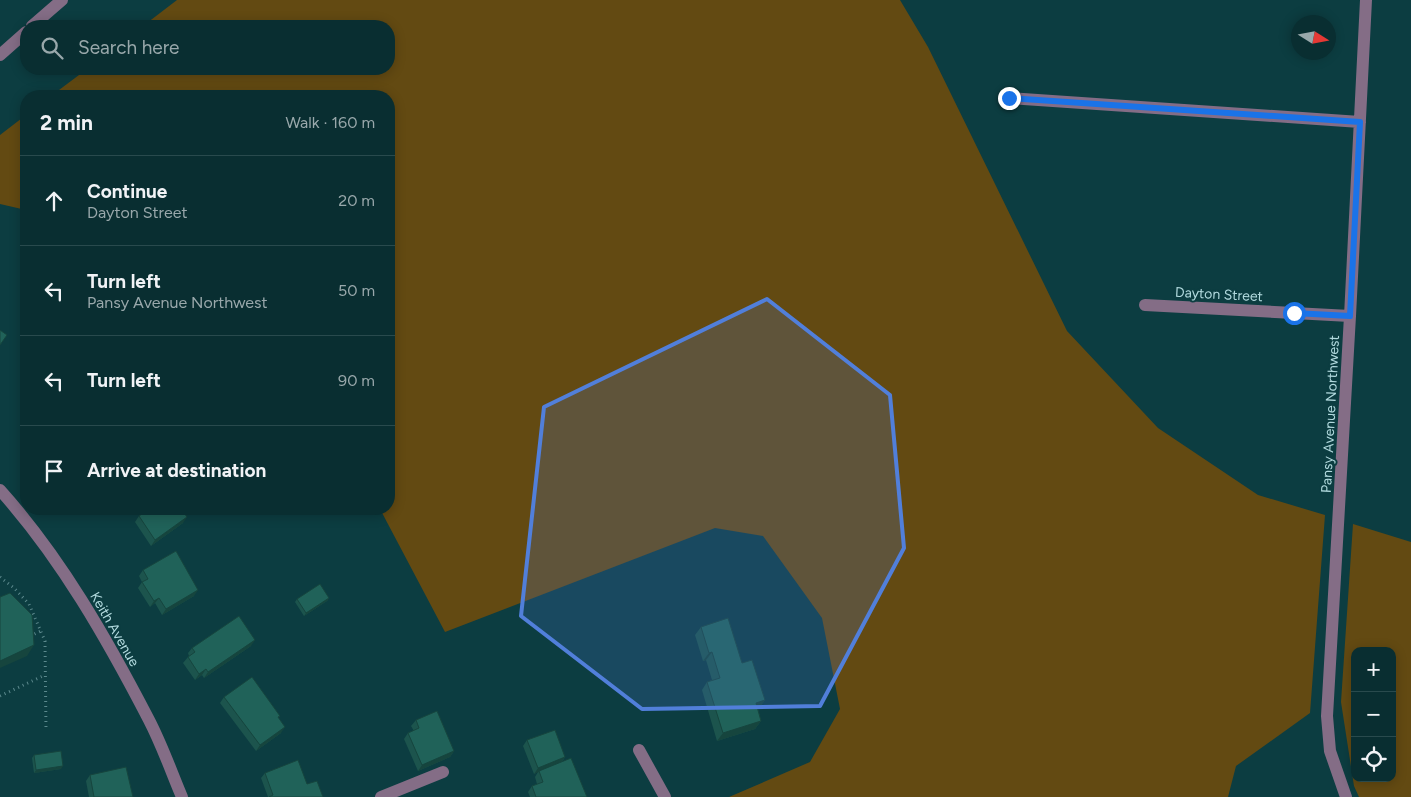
<!DOCTYPE html>
<html lang="en">
<head>
<meta charset="utf-8">
<style>
  :root { --surface:#092e31; --page:#123639; --text:#f1f3f6; --muted:#99a8ab; --line:#294a4d }
  body { margin:0; font-family:Figtree,sans-serif; background:var(--page); color:var(--text) }
  .controls { position:absolute; right:15px; bottom:15px; display:grid; overflow:hidden; border-radius:10px; box-shadow:0 2px 12px #0003 }
  .controls button { width:45px; height:45px; display:grid; place-items:center; padding:0; border:0; border-bottom:1px solid var(--line); background:var(--surface); color:var(--text); font:25px sans-serif }
  .compass { position:absolute; left:1291px; top:15px; width:45px; height:45px; border-radius:50%; background:var(--surface); box-shadow:0 2px 12px #0003; rotate:101deg }
  .stop { position:absolute; width:15px; height:15px; margin:-11px; border:4px solid #1a73e8; border-radius:50%; background:#fff }
  .stop.end { background:#1a73e8; border-color:#fff; box-shadow:0 1px 5px #0008 }
  .list { margin:0; padding:0; list-style:none }
  h2 { display:flex; justify-content:space-between; align-items:center; height:65px; margin:0; padding:0 20px; font-size:21px }
  h2 small { font-size:16px; font-weight:400; color:var(--muted) }
  .list li { display:grid; grid-template-columns:32px 1fr auto; gap:15px; align-items:center; box-sizing:border-box; height:90px; padding:0 20px; border-top:1px solid var(--line) }
  .list b { display:block; font-size:19px; white-space:nowrap }
  .list p { margin:0; font-size:16px; white-space:nowrap; color:var(--muted) }
  .list em { font-size:16px; font-style:normal; color:var(--muted) }
  .icon { flex:none; width:28px; height:28px; fill:none; stroke:currentColor; stroke-width:2; stroke-linecap:round; stroke-linejoin:round }
  .map { position:relative; flex:none; width:1411px; height:797px; overflow:hidden }
  .search { position:absolute; background:var(--surface); box-shadow:0 2px 12px #0003; left:20px; top:20px; width:375px; height:55px; display:flex; align-items:center; gap:12px; box-sizing:border-box; padding:0 18px; border-radius:20px; color:var(--muted); font-size:19px }
  .panel { position:absolute; background:var(--surface); box-shadow:0 2px 12px #0003; left:20px; top:90px; width:375px; height:425px; border-radius:20px }
  .map>svg:first-child { display:block }
</style>
</head>
<body>
<div class="map">
<svg width="1411" height="797" viewBox="0 0 1411 797">
  <rect width="100%" height="100%" fill="#0c3d41"/>
  <path fill="#634a12" fill-rule="evenodd" d="M177,0H900L928,47L1067,331L1158,428L1258,495L1325,515L1310,713L1236,766L1228,797H729L810,762L840,709L822,618L763,536L715,528L445,632L380,509H389V96H51L87,69H389V26H143Z
    M26,115V210L0,204V135Z
    M1353,524L1411,542V797H1359L1354,786L1341,702ZM1355,651H1392V778H1355Z"/>
  <g fill="none" stroke-linecap="round" stroke-linejoin="round">
    <path stroke="#5c898d" stroke-width="3" stroke-dasharray="1 4" stroke-linecap="butt" d="M0,577L14,588L29,604L45,641L46,731
      M30,636L41,631
      M0,696L45,675"/>
    <path stroke="#846d86" stroke-width="12" d="M32,26L62,0
      M0,55L26,32
      M1009,98L1360,122
      M1145,305L1350,316
      M0,490C61,558 107,639 149,720C162,745 171,771 182,797
      M639,750L665,797
      M381,797L443,772
      M1346,797L1330,751L1327,716L1350,316L1366,0"/>
  </g>
  <path fill="#1c544d" d="M139,516L183,523L151,546L135,522Z
    M143,570L194,596L162,615L155,603L150,607L138,588L142,582L139,576Z
    M329,598L327,601L304,616L295,602L297,599Z
    M701,627L742,663L765,700L759,708L758,709L761,721L755,729L717,741L702,690L707,682L712,680L706,660L703,661L695,635Z
    M251,646L204,678L202,675L195,680L183,663L188,657L189,656L188,653L192,648Z
    M224,697L280,716L278,718L281,733L256,751L220,703Z
    M416,720L454,751L450,757L418,771L404,739L408,733L414,731L411,726Z
    M527,740L565,757L562,762L587,797H530L528,792L532,786L537,784L535,777L538,772L534,774L523,746Z
    M34,755L61,769L34,773L32,758Z
    M265,773L307,784L323,797H268L261,778Z
    M90,775L133,797H89L86,781Z"/>
  <path fill="#16453e" d="M187,517L183,523L151,546L155,540Z
    M198,590L194,596L162,615L166,609Z
    M159,598L155,603L150,607L154,601Z
    M329,598L327,601L304,616L306,613Z
    M255,640L251,646L204,678L208,672Z
    M34,645L27,656L0,668V661Z
    M712,652L706,660L703,661L709,653Z
    M206,669L202,675L195,680L199,674Z
    M765,700L759,708L750,711L756,703Z
    M761,721L755,729L717,741L723,733Z
    M285,727L281,733L256,751L260,745Z
    M454,751L450,757L418,771L422,765Z
    M565,757L561,763L534,774L538,768Z
    M63,766L61,769L34,773L36,770Z"/>
  <path fill="#206259" stroke="#16453e" d="M0,330L7,335L0,345Z
    M149,509H181L187,517L155,540L139,516Z
    M176,551L198,590L166,609L159,598L154,601L142,582L148,579L143,570Z
    M320,584L329,598L306,613L297,599Z
    M10,593L32,615L34,645L0,661V597Z
    M239,616L255,640L208,672L206,669L199,674L188,657L195,652L192,648Z
    M728,618L742,663L752,660L765,700L756,703L761,721L723,733L707,682L720,678L712,652L709,653L701,627Z
    M252,677L280,716L278,717L285,727L260,745L224,697Z
    M437,711L454,751L422,765L408,733L419,728L416,720Z
    M555,730L565,757L538,768L527,740Z
    M61,751L63,766L36,770L34,755Z
    M571,758L587,797H536L532,786L543,782L539,771Z
    M298,760L307,784L317,781L323,797H269L273,795L265,773Z
    M126,767L133,797H94L90,775Z"/>
  <g fill="none" stroke-linecap="round" stroke-linejoin="round">
    <path stroke="#1a73e8" stroke-width="6" d="M1009,98L1360,122L1350,316L1294,313"/>
  </g>
  <path fill="#517fda" fill-opacity="0.2" stroke="#517fda" stroke-width="4" stroke-linejoin="round" d="M767,299L890,395L904,548L820,706L642,709L521,616L544,407Z"/>
  <g text-anchor="middle" stroke-width="4" stroke-linejoin="round" paint-order="stroke">
    <g font-size="14" fill="#b2dade" stroke="#0c3d41">
      <text transform="translate(1219 294) rotate(3)" y="5">Dayton Street</text>
      <text transform="translate(1330 414) rotate(-87)" y="5">Pansy Avenue Northwest</text>
      <text transform="translate(115 629) rotate(60)" y="5">Keith Avenue</text>
    </g>
  </g>
</svg>
<div class="controls">
<button>+</button>
<button>−</button>
<button><svg class="icon" aria-label="locate" viewBox="0 0 24 24"><circle cx="12" cy="12" r="6"/><path d="M12 2v4M12 18v4M2 12h4M18 12h4"/></svg></button>
</div>
<svg class="compass" viewBox="-18 -18 36 36"><path d="M0-13l5 13h-10z" fill="#e53935"/><path d="M0 13l5-13h-10z" fill="#99a8ab"/></svg>
<div class="stop" style="left:1294px;top:313px"></div>
<div class="stop end" style="left:1009px;top:98px"></div>
<div class="search"><svg class="icon" aria-label="search" viewBox="0 0 24 24"><circle cx="10" cy="10" r="6"/><path d="M15 15l6 6"/></svg>Search here</div>
<section class="panel">
<h2>2 min<small>Walk · 160 m</small></h2>
<ul class="list">
<li><svg class="icon" aria-label="ahead" viewBox="0 0 24 24"><path d="M12 20V5M6 11l6-6 6 6"/></svg><div><b>Continue</b><p>Dayton Street</p></div><em>20 m</em></li>
<li><svg class="icon" aria-label="left" viewBox="0 0 24 24"><path d="M17 20v-9H6M10 6l-5 5 5 5"/></svg><div><b>Turn left</b><p>Pansy Avenue Northwest</p></div><em>50 m</em></li>
<li><svg class="icon" aria-label="left" viewBox="0 0 24 24"><path d="M17 20v-9H6M10 6l-5 5 5 5"/></svg><div><b>Turn left</b></div><em>90 m</em></li>
<li><svg class="icon" aria-label="arrive" viewBox="0 0 24 24"><path d="M6 21V4h12l-3 4 3 4H6"/></svg><div><b>Arrive at destination</b></div></li>
</ul>
</section>
</div>
</body>
</html>
